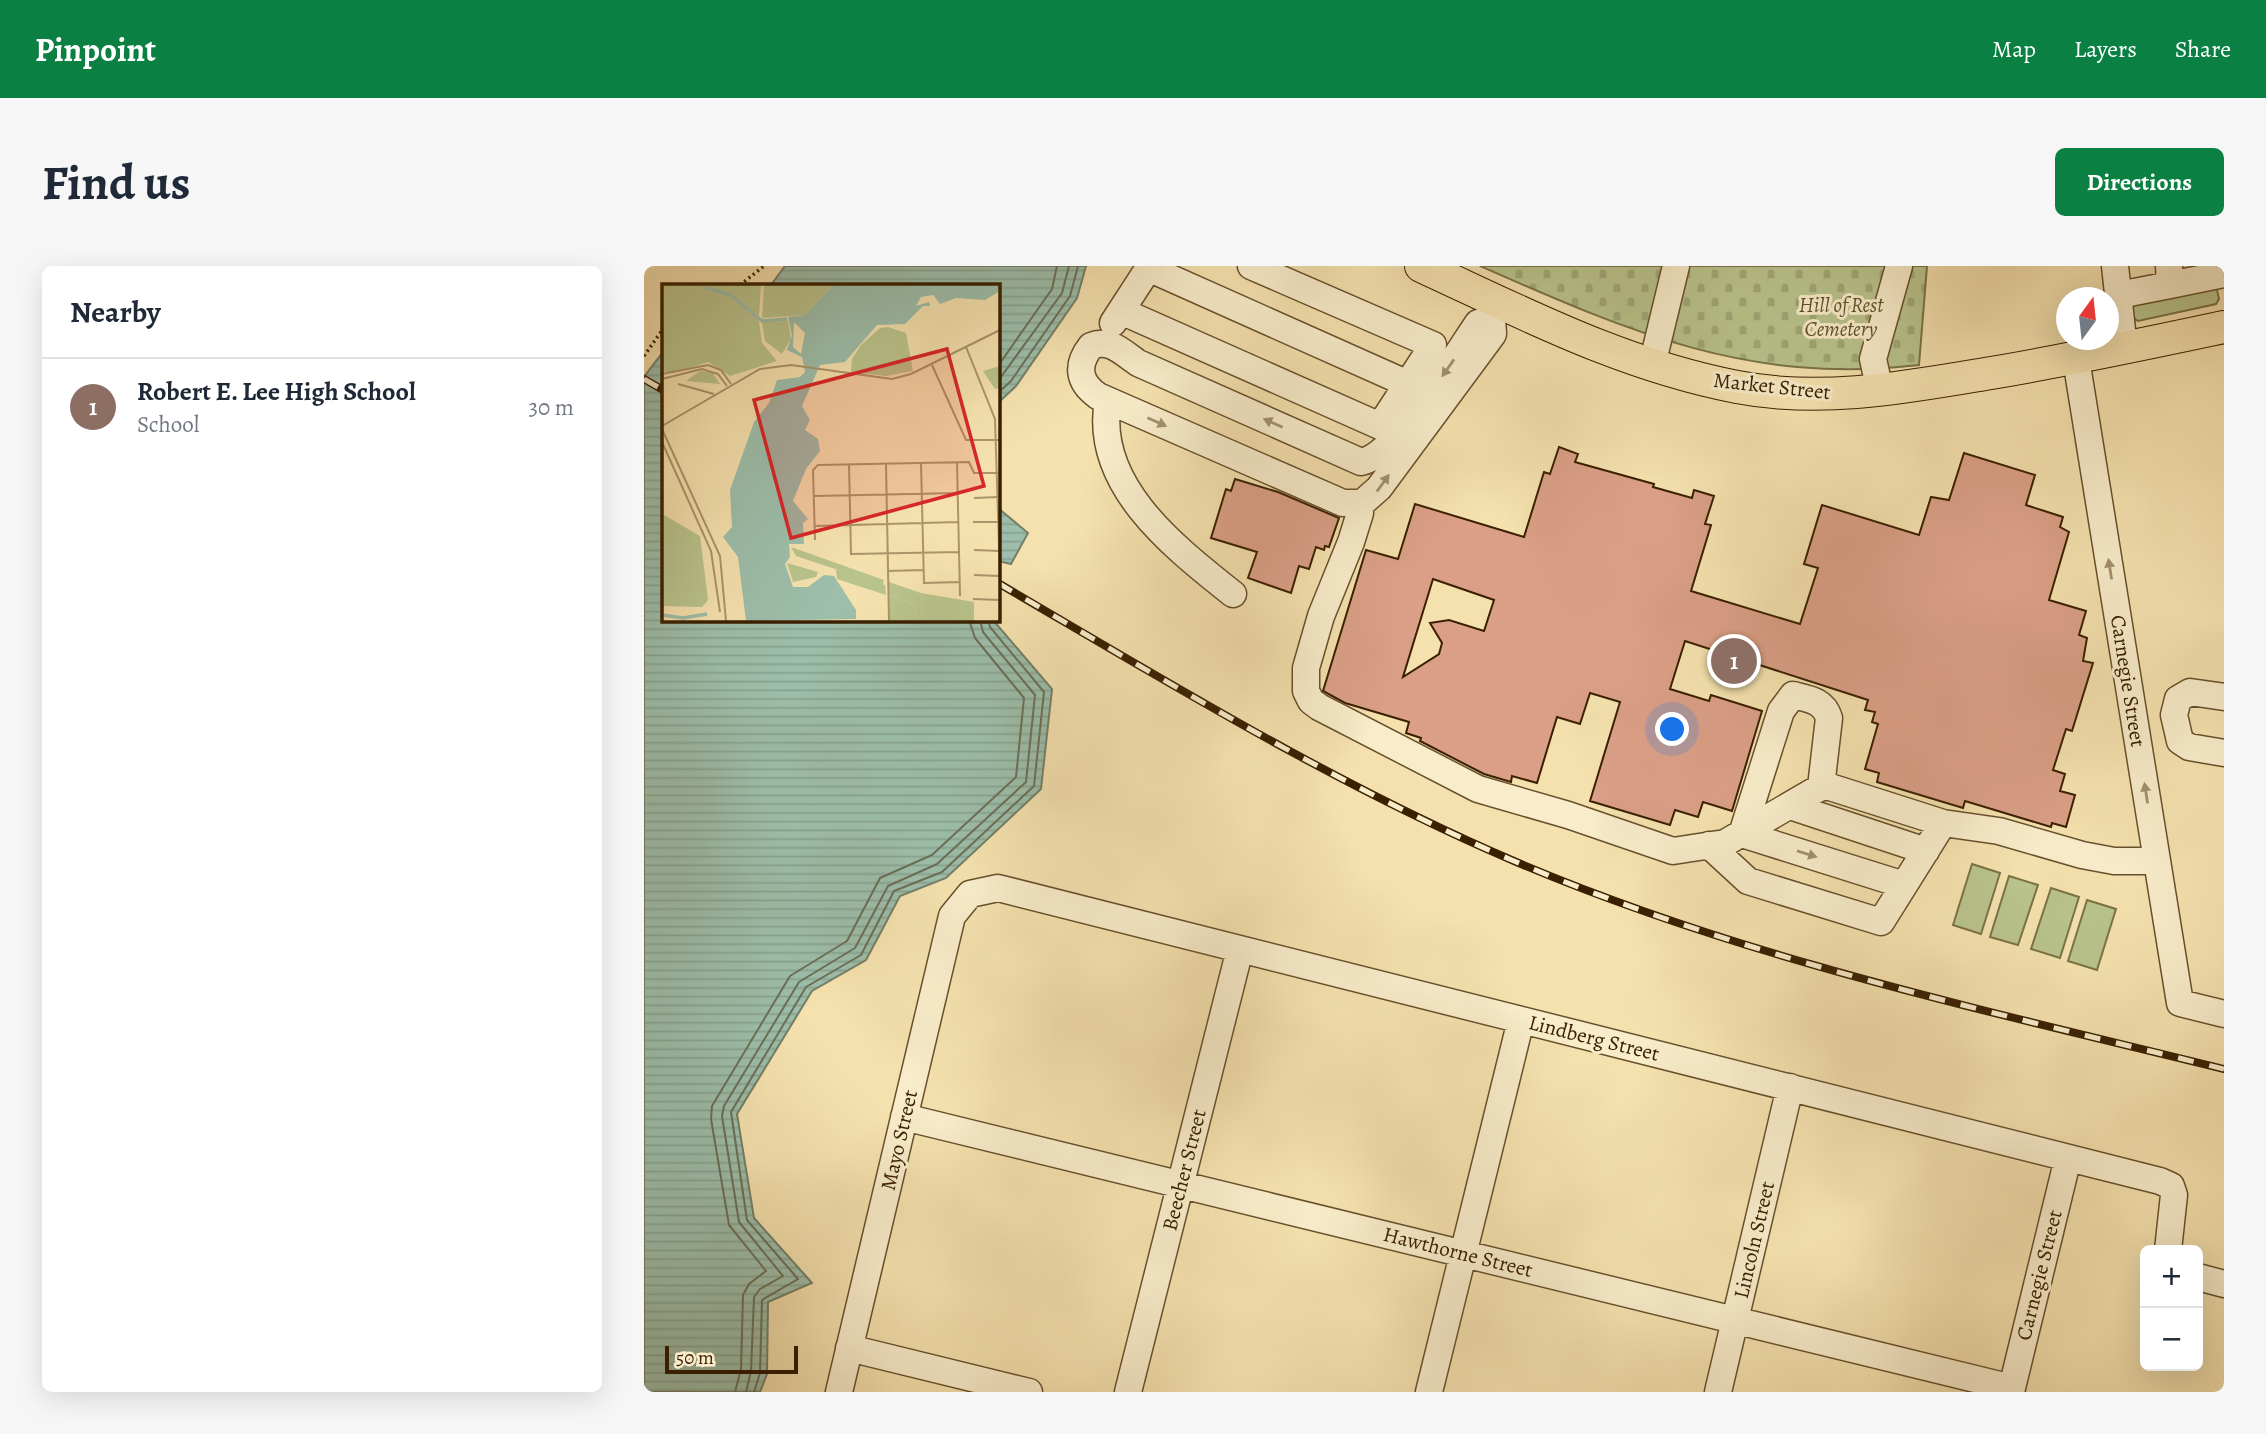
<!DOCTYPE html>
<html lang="en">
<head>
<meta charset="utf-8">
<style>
  :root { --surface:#fff; --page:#f6f6f7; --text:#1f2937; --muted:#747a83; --line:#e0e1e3; --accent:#0b8043 }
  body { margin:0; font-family:Alegreya,serif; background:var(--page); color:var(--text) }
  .controls { position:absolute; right:21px; bottom:21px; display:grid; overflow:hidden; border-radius:10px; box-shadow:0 7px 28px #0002 }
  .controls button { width:63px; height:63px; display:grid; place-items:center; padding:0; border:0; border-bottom:2px solid var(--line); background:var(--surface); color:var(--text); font:35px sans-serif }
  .compass { position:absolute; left:1412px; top:21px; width:63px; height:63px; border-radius:50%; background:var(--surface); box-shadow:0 7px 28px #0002; rotate:15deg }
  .scale { position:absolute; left:21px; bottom:18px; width:133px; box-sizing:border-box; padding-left:7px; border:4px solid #3a2001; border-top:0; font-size:19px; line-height:24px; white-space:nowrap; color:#3a2001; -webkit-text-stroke:5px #f8ecca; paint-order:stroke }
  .you { position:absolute; left:1029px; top:464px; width:24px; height:24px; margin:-18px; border:5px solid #fff; border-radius:50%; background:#1a73e8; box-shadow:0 0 0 10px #1a73e833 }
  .badge { display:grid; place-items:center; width:46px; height:46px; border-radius:50%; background:var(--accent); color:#fff; font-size:23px; font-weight:700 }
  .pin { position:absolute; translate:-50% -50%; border:4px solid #fff; box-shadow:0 2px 7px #0006 }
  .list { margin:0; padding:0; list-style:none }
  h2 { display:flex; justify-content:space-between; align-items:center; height:91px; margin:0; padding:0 28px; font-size:30px }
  h2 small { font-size:23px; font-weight:400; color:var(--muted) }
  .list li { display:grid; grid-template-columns:46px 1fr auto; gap:21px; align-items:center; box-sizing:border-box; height:98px; padding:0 28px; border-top:2px solid var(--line) }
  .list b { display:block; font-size:26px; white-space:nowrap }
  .list p { margin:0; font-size:23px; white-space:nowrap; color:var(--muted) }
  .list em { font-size:23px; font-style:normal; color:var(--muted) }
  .map { position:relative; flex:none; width:1580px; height:1126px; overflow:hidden; border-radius:10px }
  header { display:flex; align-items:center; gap:42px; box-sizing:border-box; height:98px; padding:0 35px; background:var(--accent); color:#fff }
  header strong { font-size:33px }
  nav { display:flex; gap:38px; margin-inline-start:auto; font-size:24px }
  .intro { display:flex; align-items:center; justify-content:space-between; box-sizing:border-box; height:168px; padding:0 42px }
  h1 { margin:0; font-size:49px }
  .button { padding:18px 32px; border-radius:10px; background:var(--accent); color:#fff; font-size:24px; font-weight:700 }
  main { display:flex; gap:42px; padding:0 42px }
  aside { flex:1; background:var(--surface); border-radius:10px; box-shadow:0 7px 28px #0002 }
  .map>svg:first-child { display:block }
</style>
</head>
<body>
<header>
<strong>Pinpoint</strong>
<nav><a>Map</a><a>Layers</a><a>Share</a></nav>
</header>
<div class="intro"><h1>Find us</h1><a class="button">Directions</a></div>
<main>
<aside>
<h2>Nearby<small></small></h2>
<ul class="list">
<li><span class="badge" style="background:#8d6e63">1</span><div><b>Robert E. Lee High School</b><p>School</p></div><em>30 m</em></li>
</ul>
</aside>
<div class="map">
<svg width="1580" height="1126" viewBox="0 0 1580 1126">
  <defs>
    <pattern id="cemetery-stones" width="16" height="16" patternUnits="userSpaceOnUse" patternTransform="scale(1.75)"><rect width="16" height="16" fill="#b9c38c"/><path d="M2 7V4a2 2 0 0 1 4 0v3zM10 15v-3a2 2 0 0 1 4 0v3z" fill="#a0a777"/></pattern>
    <pattern id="water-rules" width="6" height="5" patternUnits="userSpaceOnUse" patternTransform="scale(1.75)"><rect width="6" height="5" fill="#9cbeaa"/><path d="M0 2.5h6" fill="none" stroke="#87a390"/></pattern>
  </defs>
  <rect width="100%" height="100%" fill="#f4e1ae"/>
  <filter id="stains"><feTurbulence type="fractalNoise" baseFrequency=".00286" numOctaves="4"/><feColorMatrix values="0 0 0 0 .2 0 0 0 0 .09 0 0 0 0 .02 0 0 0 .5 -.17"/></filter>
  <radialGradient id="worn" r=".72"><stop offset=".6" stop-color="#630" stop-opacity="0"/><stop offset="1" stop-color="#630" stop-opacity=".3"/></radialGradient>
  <path fill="#b9c38c" stroke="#7a7246" stroke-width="2" d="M1572,19L1575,33L1572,38L1494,55L1488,51L1487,35Z
    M1328,598L1356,607L1337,668L1309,659Z
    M1365,610L1394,619L1374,679L1346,671Z
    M1407,622L1435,631L1416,692L1387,683Z
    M1443,634L1472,643L1453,704L1424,695Z"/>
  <path fill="url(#cemetery-stones)" stroke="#7a7246" stroke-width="2" d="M836,0H1283L1275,99C1106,119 986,66 836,0Z"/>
  <path fill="url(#water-rules)" stroke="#757f66" stroke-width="2" d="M141,0H442L433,32L372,120L354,137V19H127Z
    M19,86V354H349L408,423L397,523L302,612L256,630L222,694L168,725L93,848L110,952L168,1017L124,1036L123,1108L116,1126H0V111Z
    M354,242L384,267L367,298L354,295Z"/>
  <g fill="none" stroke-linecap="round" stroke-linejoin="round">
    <path stroke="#6b6f56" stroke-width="2" d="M354,100L408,23L413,0
      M354,115L418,27L425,0
      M354,127L367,115L426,30L434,0
      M91,1126L97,1103L99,1029L105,1018L122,1005L85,959L67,853L68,840L146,710L203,675L236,612L288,589L372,511L380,432L331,372L325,354
      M102,1126L107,1105L110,1031L116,1023L139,1010L95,956L78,850L80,840L155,716L211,682L244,620L293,598L382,516L391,429L339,366L336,354
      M110,1126L116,1107L118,1034L154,1013L103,954L87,846L162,721L217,689L250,625L298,606L390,520L400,426L346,361L344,354"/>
  </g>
  <path fill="#da9f86" stroke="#3a2001" stroke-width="2" fill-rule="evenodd" d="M915,181L934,188L931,196L1010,218L1009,221L1048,232L1050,224L1070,230L1061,258L1067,259L1047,325L1156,358L1174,302L1160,298L1178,239L1275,269L1287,231L1305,234L1320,187L1391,209L1382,239L1419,251L1416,261L1425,266L1405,334L1442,345L1435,369L1443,372L1439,395L1449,397L1428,465L1422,463L1409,504L1421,508L1416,525L1431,529L1422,561L1408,557L1407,561L1321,535L1319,542L1233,516L1235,507L1221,503L1234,458L1228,456L1231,446L1221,444L1224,434L1041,375L1026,423L1065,435L1067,429L1118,445L1088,545L1059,536L1054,551L1031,544L1026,559L946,535L976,436L946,427L936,458L913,451L893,517L868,510L867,516L840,508L776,475L777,472L762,467L765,456L701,437L679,425L722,284L754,293L771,238L880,271L900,206L906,208ZM789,313L850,334L840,365L805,354L786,357L798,377L795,388L759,411Z
    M591,213L634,226L695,252L685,281L681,280L680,284L672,281L665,303L655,300L647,327L604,312L613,286L567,272L582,223L587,225Z"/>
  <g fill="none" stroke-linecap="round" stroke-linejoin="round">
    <g stroke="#68502c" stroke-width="29">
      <path id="minor" d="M1471,0L1480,82
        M504,2L764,118
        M1526,19L1580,8
        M1475,29L1526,19L1525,0
        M477,45L736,160L789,79L607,0
        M848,53L834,57C812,89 752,190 717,196L494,97C479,87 466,72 447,80C432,99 434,116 454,130L699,237H718L735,222L849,68L848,53L858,38
        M469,57L506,0
        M1432,93L1536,737L1580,748
        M1008,99L1032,0
        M1236,125L1229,93L1255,0
        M464,135C449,219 530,281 589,328
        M715,238L716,247L707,276L677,350L662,402V425L667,435L675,441L834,523L924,549L1029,585L1081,577L1177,521H1186L1299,557L1355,565L1438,589L1470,595H1513
        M1580,431L1546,426L1534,433L1530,449L1536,475L1545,481L1580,487
        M1177,521L1185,452C1180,435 1166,433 1149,429L1137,445L1098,568L1260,619
        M1146,540L1282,585
        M1065,579L1104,615L1237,656L1299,557
        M260,851L1368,1122
        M1554,1011L1580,1018
        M205,1082L385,1126
        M195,1126L308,650L326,628L354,622L1516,915L1527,920L1530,929L1524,984
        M484,1126L596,683
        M785,1126L877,754
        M1074,1126L1146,821
        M1367,1126L1424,892"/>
    </g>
    <g stroke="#3a2001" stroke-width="34">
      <path id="major" d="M777,0C881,48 979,99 1093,121C1176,137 1258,122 1341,108C1421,95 1500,78 1580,61"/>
    </g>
    <path stroke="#3a2001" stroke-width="3.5" stroke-dasharray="2 3.5" stroke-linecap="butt" d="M96,19L120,0
      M0,90L19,63"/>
    <use href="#minor" stroke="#f8ecca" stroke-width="26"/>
    <use href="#major" stroke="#f4e1ae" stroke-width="32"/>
    <g stroke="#3a2001" stroke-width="8">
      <path id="rail" d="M0,113L19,124
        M354,317C522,415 690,518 870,595C1098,692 1340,744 1580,803"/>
    </g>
    <use href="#rail" stroke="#f8ecca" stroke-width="5" stroke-dasharray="16" stroke-linecap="butt"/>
  </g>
  <defs><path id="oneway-solid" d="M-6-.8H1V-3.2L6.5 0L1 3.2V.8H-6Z" transform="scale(1.75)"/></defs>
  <g fill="#a29070">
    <use href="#oneway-solid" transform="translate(804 102) rotate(125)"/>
    <use href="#oneway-solid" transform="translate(513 156) rotate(24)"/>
    <use href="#oneway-solid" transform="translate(629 157) rotate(-156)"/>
    <use href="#oneway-solid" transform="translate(739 217) rotate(-54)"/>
    <use href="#oneway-solid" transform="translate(1466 303) rotate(-99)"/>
    <use href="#oneway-solid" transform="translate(1502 527) rotate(-99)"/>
    <use href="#oneway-solid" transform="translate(1163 588) rotate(17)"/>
  </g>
  <g text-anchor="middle" stroke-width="6" stroke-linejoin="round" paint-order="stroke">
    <g font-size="21" font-style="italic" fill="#60512b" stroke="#f8ecca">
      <text x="1197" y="46">Hill of Rest<tspan x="1197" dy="24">Cemetery</tspan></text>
    </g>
    <g font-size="21" fill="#3a2001" stroke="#f8ecca">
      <text transform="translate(1128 120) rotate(6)" y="7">Market Street</text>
      <text transform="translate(1484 415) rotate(81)" y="7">Carnegie Street</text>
      <text transform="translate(950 772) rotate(14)" y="7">Lindberg Street</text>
      <text transform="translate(255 874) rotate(-77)" y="7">Mayo Street</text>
      <text transform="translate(540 904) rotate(-76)" y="7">Beecher Street</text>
      <text transform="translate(1110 974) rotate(-77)" y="7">Lincoln Street</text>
      <text transform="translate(814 986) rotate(14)" y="7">Hawthorne Street</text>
      <text transform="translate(1395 1009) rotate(-76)" y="7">Carnegie Street</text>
    </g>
  </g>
  <g transform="translate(18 18)">
    <rect width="338" height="338" fill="#f4e1ae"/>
    <path d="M338,82V104L333,105L321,87ZM174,285L223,301L224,311L175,295ZM227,298L259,309L260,337H254L253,321L227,311Z" fill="#b9c38c"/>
    <path d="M0,1H99L97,32L75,17L97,37L100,59L115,77L68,92L46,78L11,89L0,87ZM102,1H171L143,31L100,34ZM126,37L129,55L120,70L103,57L100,38ZM38,87L50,88L58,100L24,97ZM0,230L38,252L46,316L40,323L0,322ZM129,263L222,296L221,301L134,272ZM125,279L156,288L154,293L131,298Z" fill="#b9c38c"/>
    <path d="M226,43L244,49L251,87L224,92L189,88L190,75L199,61L218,44Z" fill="#b9c38c"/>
    <path d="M259,309L312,318V337H260ZM227,311L253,321L254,337H227Z" fill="#b9c38c"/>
    <path d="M171,1H338V7L323,16L294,14L278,20L271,11L259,13L254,22L267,18L268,22H261L243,40L215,41L183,78L158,81L140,122L148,136L143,146L156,155L158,167L144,185L131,217L146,235L141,239L142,260H127L128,273L123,280L131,303H146L162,291L172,292L194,326V335L84,337L76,273L61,253L70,243L68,206L92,138L107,119L115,96L138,93L143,88L140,73L125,66L130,52L126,33L143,31ZM132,38L143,49L139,70L131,63Z" fill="#9cbeaa" fill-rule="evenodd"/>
    <path fill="none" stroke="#9cbeaa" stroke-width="3.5" d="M43,3L69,11L100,37L125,35M0,331L21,334L45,330"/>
    <path fill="none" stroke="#aa9469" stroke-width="2" d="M304,63L333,135L338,293M270,81L304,156H338M0,90L46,81L59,86L69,100M0,95L40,85L56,90L65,102M16,100L52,110M0,142L98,85L129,81L230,95L249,90L338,46M0,145L58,272L64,337M0,158L49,267L58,328M259,179L262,299L298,298M295,179L298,312M187,180L189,270L297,268M224,180L227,337M152,212L296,209M312,214L337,213M311,238H338M153,242L296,238M153,256L151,186L156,181L307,178L312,189H338M312,266L338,267M225,287L262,286M312,291L338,292M311,315L338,316"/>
    <path fill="#d62828" fill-opacity="0.15" stroke="#d62828" stroke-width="3.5" d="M285,65L322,202L129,254L92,116Z"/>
    <rect width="338" height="338" fill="none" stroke="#3a2001" stroke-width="3.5"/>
  </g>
  <rect width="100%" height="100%" filter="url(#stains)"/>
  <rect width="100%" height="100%" fill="url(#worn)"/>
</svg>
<div class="controls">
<button>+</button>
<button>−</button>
</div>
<svg class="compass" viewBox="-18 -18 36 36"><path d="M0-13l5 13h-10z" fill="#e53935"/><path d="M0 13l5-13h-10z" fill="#747a83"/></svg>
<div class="scale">50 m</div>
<div class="you"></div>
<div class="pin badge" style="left:1090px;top:395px;background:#8d6e63">1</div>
</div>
</main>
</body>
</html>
